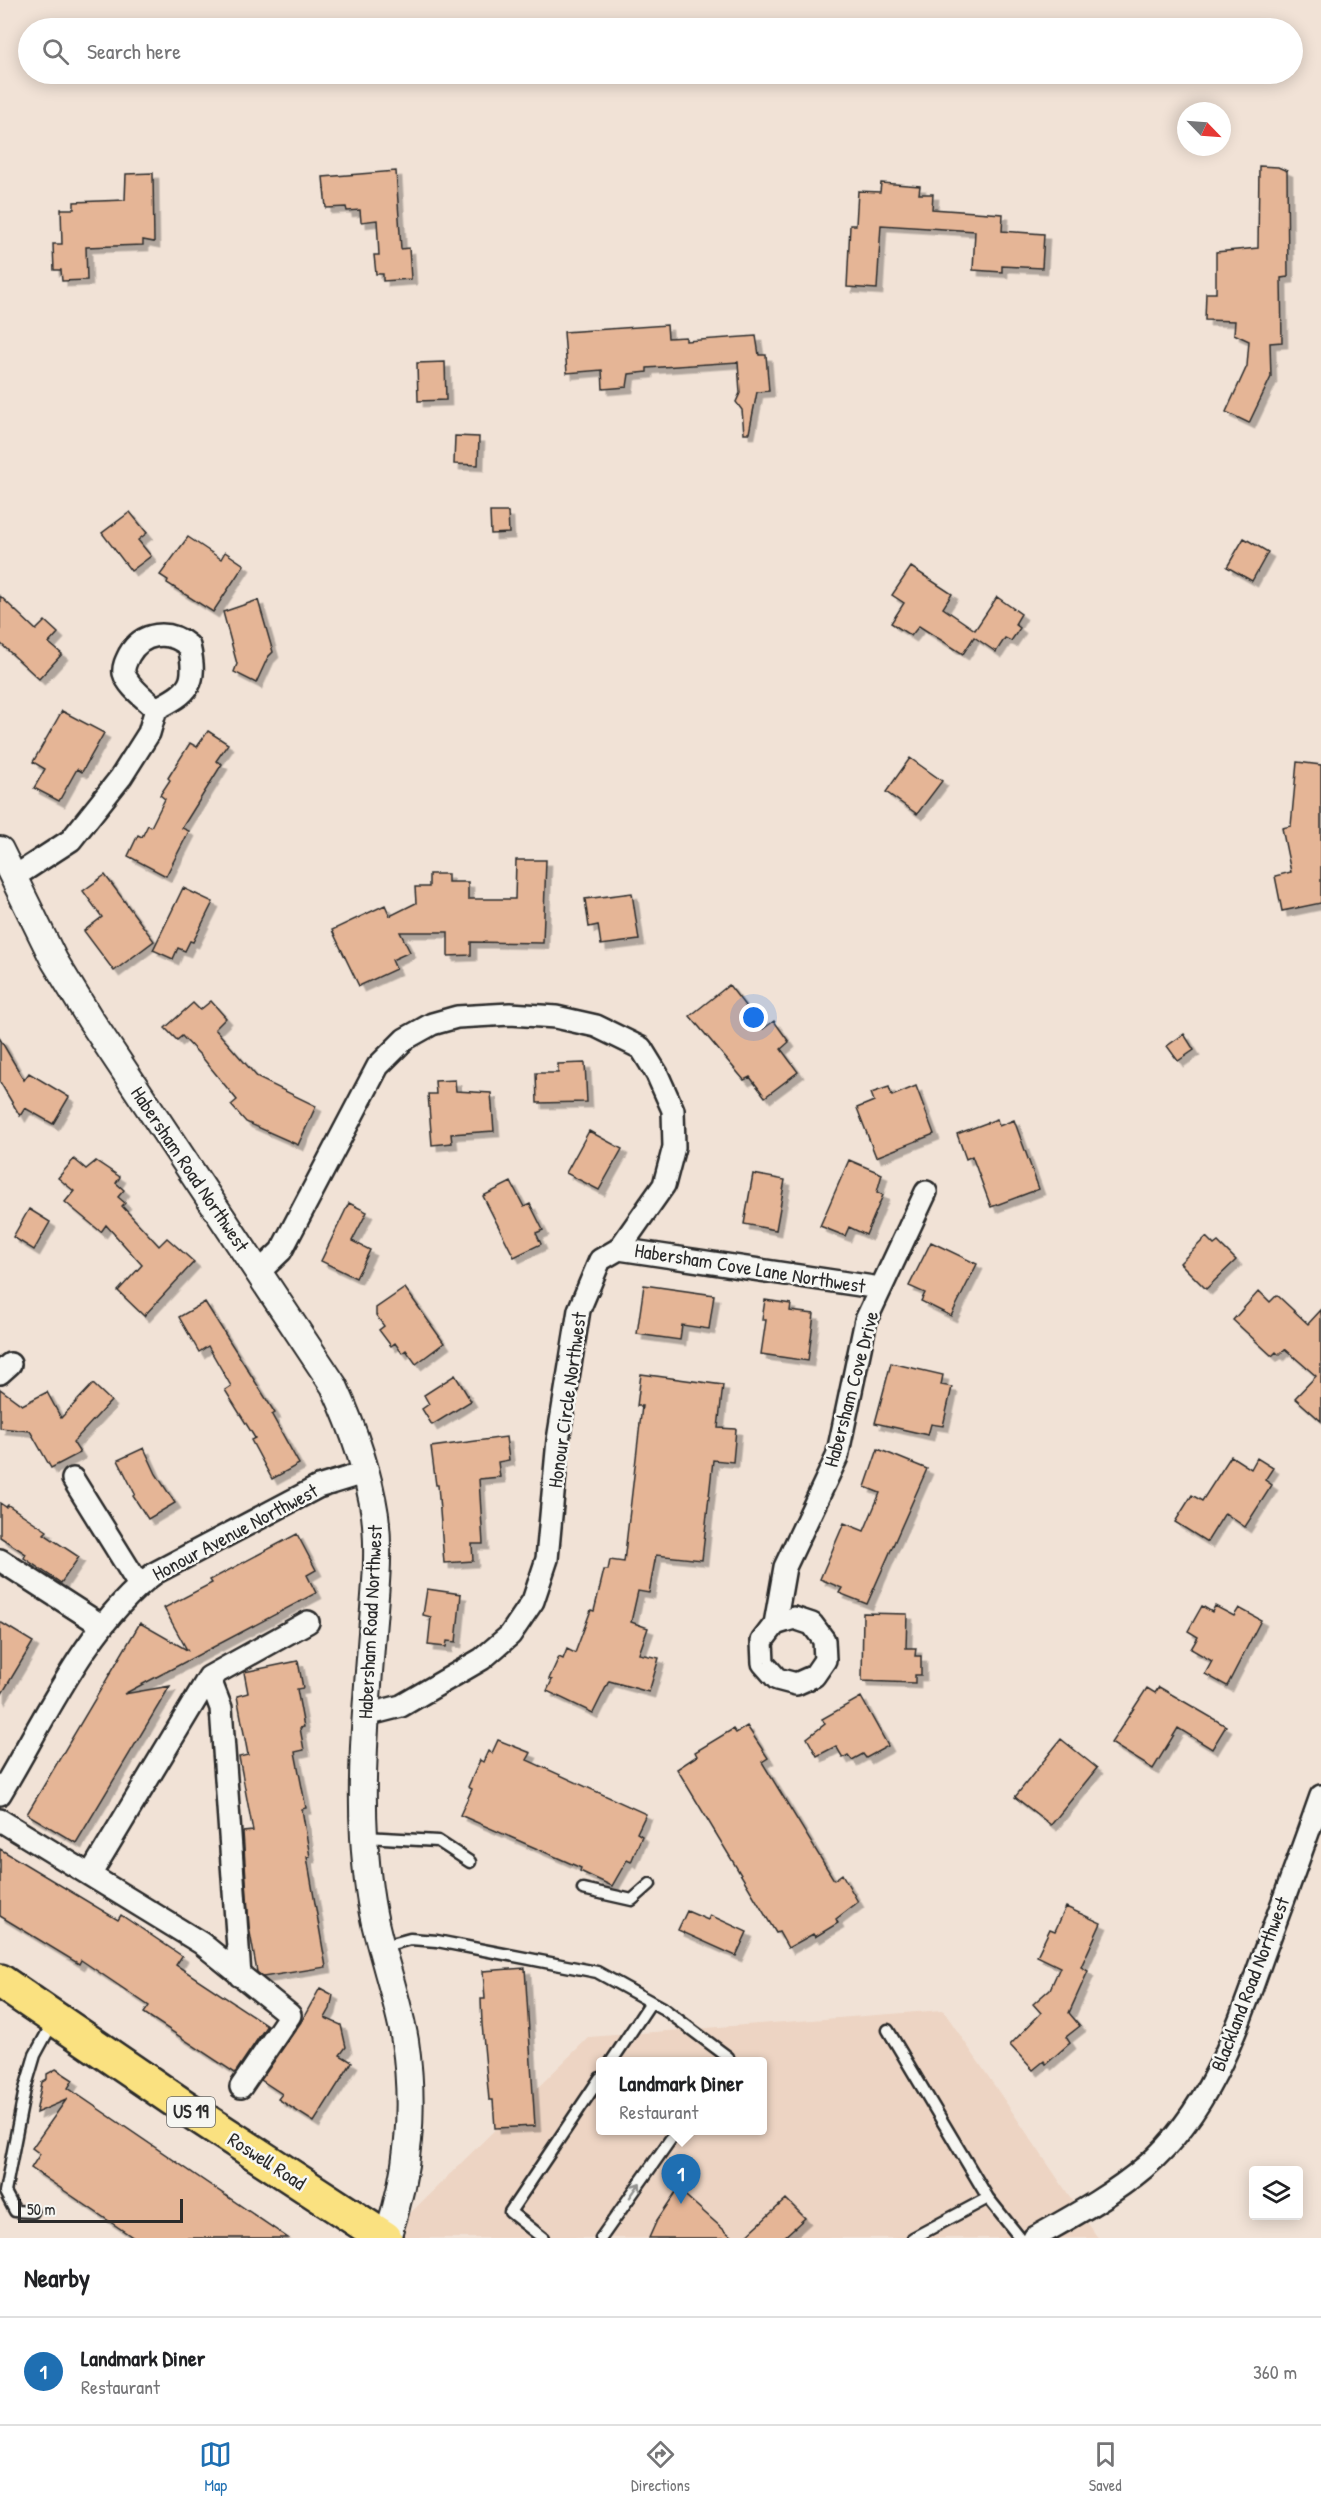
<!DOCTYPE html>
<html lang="en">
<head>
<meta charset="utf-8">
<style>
  :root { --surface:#fff; --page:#f2f2f2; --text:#202124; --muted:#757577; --line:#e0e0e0; --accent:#1f6fb2 }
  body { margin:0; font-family:"Patrick Hand",sans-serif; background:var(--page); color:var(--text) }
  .controls { position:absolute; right:18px; bottom:18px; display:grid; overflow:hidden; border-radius:6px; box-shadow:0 3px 15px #0003 }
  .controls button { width:54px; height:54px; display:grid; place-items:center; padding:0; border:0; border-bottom:2px solid var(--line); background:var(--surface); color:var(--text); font:30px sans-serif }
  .compass { position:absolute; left:1177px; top:102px; width:54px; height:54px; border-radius:50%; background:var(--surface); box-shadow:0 3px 15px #0003; rotate:115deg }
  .scale { position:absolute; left:18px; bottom:15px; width:165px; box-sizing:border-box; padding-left:6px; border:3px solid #2b2b2b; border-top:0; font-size:16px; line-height:21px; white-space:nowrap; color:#2b2b2b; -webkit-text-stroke:4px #f6f6f2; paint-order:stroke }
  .you { position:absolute; left:754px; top:1018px; width:21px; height:21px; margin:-15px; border:4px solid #fff; border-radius:50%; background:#1a73e8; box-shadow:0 0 0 9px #1a73e833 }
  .badge { display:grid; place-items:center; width:39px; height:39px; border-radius:50%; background:var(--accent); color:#fff; font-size:20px; font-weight:700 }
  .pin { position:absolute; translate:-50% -50px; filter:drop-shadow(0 2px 3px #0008) }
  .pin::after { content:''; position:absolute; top:32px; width:21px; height:18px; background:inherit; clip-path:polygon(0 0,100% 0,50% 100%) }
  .popup { position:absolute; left:596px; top:2057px; width:171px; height:78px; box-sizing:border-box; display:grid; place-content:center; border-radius:6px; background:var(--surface); filter:drop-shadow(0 2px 4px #0005); font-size:20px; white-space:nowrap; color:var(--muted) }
  .popup b { font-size:22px; color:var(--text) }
  .popup::after { content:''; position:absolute; left:50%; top:100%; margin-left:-12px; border:12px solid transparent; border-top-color:var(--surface) }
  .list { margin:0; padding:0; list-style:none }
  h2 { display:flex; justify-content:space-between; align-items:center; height:78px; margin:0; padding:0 24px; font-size:26px }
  h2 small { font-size:20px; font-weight:400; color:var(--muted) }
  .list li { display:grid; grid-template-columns:39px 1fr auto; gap:18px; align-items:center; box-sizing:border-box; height:108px; padding:0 24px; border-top:2px solid var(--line) }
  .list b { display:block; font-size:22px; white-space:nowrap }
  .list p { margin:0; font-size:20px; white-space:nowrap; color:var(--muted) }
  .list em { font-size:20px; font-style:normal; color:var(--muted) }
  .icon { flex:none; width:33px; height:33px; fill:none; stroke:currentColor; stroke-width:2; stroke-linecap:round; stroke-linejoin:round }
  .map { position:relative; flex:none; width:1321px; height:2238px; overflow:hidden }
  .search { position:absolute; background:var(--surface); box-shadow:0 3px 15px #0003; left:18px; right:18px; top:18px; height:66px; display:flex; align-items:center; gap:15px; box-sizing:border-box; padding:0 21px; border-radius:33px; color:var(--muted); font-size:22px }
  .sheet { height:186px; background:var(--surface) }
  nav { display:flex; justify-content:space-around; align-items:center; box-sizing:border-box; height:84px; border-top:2px solid var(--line); background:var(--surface); font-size:16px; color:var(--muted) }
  nav a { display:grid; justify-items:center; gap:3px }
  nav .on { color:var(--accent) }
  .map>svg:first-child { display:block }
</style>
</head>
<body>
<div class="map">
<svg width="1321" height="2238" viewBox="0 0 1321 2238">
  <defs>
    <filter id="shadow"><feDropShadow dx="5.5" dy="5.5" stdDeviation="0" flood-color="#0004"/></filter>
  </defs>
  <rect width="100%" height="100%" fill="#f1e2d6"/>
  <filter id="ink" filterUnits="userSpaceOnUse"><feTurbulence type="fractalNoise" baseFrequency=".0167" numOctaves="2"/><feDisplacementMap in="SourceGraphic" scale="12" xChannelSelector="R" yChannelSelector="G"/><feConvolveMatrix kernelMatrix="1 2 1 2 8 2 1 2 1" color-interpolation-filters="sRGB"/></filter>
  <g filter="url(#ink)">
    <path fill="#edd4c3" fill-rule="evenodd" d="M943,2010L1098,2238H385L589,2037ZM600,2062H762V2130H600Z"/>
    <path fill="#e5b596" stroke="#2b2b2b" stroke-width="1.5" filter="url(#shadow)" d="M1259,166L1278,167L1287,171L1288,277L1281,278L1282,342L1270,343L1271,377L1249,423L1226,412L1247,366L1249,341L1234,334L1235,321L1205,320L1206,293H1216V252L1258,248Z
      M396,171L401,249L409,248L411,279L383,281V274H376L374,255H379L377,220L361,222L360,210L347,211L346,207L326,208L323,177Z
      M153,173L154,242L143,240V245L86,247L87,280L62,281L61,270H54L53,244H62L61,209H74V202L125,200L126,174Z
      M881,183L920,186L919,194H933L932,209L1003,214L1002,231L1044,234L1042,268L1002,266V272L973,270L975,231L881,225L877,289L847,287L850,225H856L858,191L880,192Z
      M667,325L668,338L686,337V341L756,336L759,355H766L769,391L757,392L749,433H744L742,410L736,402L740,393L738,362L647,368V372L629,374L627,387L603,389L602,370L567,373L564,332Z
      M445,362L446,400L418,401L417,363Z
      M455,436L479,437L478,465L454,464Z
      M130,512L147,533L138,540L151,556L131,571L102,533Z
      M490,512H508L509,533L491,534Z
      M188,537L221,559L225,552L244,565L213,612L167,583L168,580L160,575Z
      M1244,538L1268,552L1252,581L1227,567Z
      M911,567L952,594L943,608L975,630L997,597L1021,614L1015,624L1020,628L1011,641L1005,638L996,652L974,637L963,654L919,626L911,636L891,623L904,603L892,595Z
      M0,596L36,630L45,621L58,633L49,643L62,654L39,679L0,643Z
      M258,600L273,652L268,657L256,683L234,672L237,664L223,612Z
      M62,711L104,733L82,772L77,769L59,801L34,788L45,769L33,762Z
      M208,731L228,744L216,761L222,764L182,828L189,831L166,876L128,856L138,835L142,837L148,825L151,827L165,799L160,795L170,780L168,778L190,743L197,747Z
      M910,758L942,781L917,814L886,792Z
      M1297,762L1321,765V903L1282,911L1275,876L1291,872L1282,828L1291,826Z
      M516,860H546L543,943L471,942V955L448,956V932H400L410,952L392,960L396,969L359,986L332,930L385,905L390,916L416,903L415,887H429V874H448V882H468V899H515Z
      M105,875L154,941L114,971L84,931L102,917L83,891Z
      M183,888L213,902L193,942L190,941L185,951L178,948L173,959L153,950Z
      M632,893L639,940L601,945L598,925L589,927L585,899Z
      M729,985L763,1029L774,1021L789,1042L781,1049L798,1072L765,1097L750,1077L744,1080L690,1016Z
      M211,1001L226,1018L215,1029L258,1078L316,1106L298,1145L246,1122L231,1105L237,1100L201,1056L182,1036L177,1040L165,1028L193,1003L200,1010Z
      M1184,1034L1194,1050L1178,1061L1167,1046Z
      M0,1039L24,1080L29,1073L69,1097L53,1124L25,1108L20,1116L0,1082Z
      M585,1063L587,1102L537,1103L536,1073H558V1064Z
      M455,1080L456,1091L491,1093L494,1131L451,1134L452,1143L432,1145L428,1094H436L435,1081Z
      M916,1086L934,1134L876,1157L857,1108L874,1101L871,1093L889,1087L892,1096Z
      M997,1119L999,1126L1014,1120L1039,1189L991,1207L972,1156L966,1159L957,1134Z
      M589,1131L622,1149L599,1190L566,1173Z
      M74,1159L86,1169L96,1161L120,1177L116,1183L124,1190L118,1197L125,1203L122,1206L159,1246L167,1238L194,1262L144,1316L118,1291L142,1265L106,1225L101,1232L65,1202L74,1191L58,1178Z
      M849,1160L882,1174L877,1192L883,1195L866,1235L849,1227L845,1236L820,1226Z
      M753,1174L785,1180L776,1230L744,1224Z
      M511,1182L524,1207L530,1204L543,1230L536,1233L541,1244L514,1257L483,1196Z
      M349,1203L367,1212L352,1241L370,1250L356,1278L321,1261Z
      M29,1209L50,1222L34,1250L13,1237Z
      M1206,1237L1214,1245L1218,1242L1236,1260L1206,1289L1180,1263Z
      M931,1242L977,1264L951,1316L921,1301L925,1293L909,1286Z
      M644,1285L714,1295L709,1329L682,1325L680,1340L637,1334Z
      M405,1288L444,1343L416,1364L406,1350L402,1353L395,1343L391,1346L379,1330L384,1326L376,1315V1308Z
      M1259,1291L1270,1302L1277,1295L1308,1324L1321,1310V1421L1295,1398L1316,1376L1285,1349L1279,1355L1276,1352L1272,1356L1233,1320Z
      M765,1300L791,1304L790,1311L814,1314L808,1361L761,1354L766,1320H762Z
      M205,1302L275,1413L272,1415L299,1464L272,1479L251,1440L255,1438L225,1390L231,1386L208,1346L199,1352L179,1317Z
      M891,1363L943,1375L941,1385L952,1387L943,1426L931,1424L928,1435L875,1423Z
      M641,1374L723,1385L718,1428L736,1429L733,1462L713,1460L702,1560L656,1555L649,1593L638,1591L631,1622L648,1628L639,1654L659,1658L649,1692L609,1681L593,1713L547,1691L552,1680L549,1679L559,1657L563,1659L567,1649L575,1653L591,1610L594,1611L604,1570H608L610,1560L624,1562L642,1406H637Z
      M455,1375L471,1401L432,1425L422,1409L429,1404L424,1395Z
      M93,1384L111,1401L73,1442L80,1453L51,1468L30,1431L0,1428V1389L22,1405L47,1392L61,1418Z
      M506,1437L509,1460L498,1462L500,1477L479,1479L483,1544H472L473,1561L444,1563L438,1485H436L431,1447Z
      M144,1448L156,1474L175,1503L148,1519L133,1496L135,1494L118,1460Z
      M878,1449L927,1469L867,1604L839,1593L842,1588L820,1579L844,1523L864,1531L880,1493L865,1487Z
      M1231,1456L1251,1469L1257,1458L1273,1468L1265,1480L1272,1485L1245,1527L1225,1513L1207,1542L1175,1522L1192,1495L1202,1501Z
      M0,1503L6,1507L8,1505L47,1531L44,1534L79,1557L61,1583L24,1558L26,1554L0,1537Z
      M297,1534L316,1570L307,1575L316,1593L124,1694L170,1686L76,1843L27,1814L140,1623L187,1650L164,1608L212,1583L210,1580Z
      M427,1589L461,1594L456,1642L447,1641L446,1647L428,1645L431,1617L423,1615Z
      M1202,1606L1212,1612L1215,1606L1234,1616L1239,1608L1261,1620L1227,1686L1205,1674L1212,1661L1191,1649L1198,1637L1188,1631Z
      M863,1613L907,1614L906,1648H916L915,1656H921V1675H915V1683L862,1681Z
      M0,1622L33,1642L0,1697Z
      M298,1661L303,1688L297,1689L304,1727L300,1728L304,1750L295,1752L306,1808L302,1809L310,1857H307L326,1967L263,1977L257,1972L249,1927L243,1832L253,1831L239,1757L248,1755L237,1696L248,1693L244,1672Z
      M1159,1687L1226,1726L1212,1749L1178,1728L1153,1769L1111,1743L1147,1688L1155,1693Z
      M861,1697L888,1746L866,1758L863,1754L852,1760L848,1755L843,1758L836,1746L817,1756L807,1738L825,1724L822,1719Z
      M747,1726L768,1758L762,1762L834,1880L842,1874L858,1902L836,1919L838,1923L815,1937L813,1934L788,1948L779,1932L776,1933L677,1769L697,1756L695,1752L733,1729L736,1733Z
      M1061,1739L1097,1768L1051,1825L1015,1797Z
      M498,1740L531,1753L527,1760L646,1814L637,1833L642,1836L631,1862L627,1860L612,1886L580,1871L581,1868L460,1815L472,1789L468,1787L480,1760L483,1762L488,1751L492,1753Z
      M0,1849L118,1920L121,1915L182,1956L176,1965L267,2025L235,2073L144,2013L149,2006L81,1960L79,1964L0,1916Z
      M1066,1907L1101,1923L1081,1967L1088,1971L1069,2013L1080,2026L1066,2037L1070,2043L1046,2064L1044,2061L1033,2070L1010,2045L1041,2013L1033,2004L1050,1989L1060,1967L1037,1956L1050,1929L1055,1931Z
      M687,1911L708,1920L710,1915L747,1932L736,1956L678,1930Z
      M525,1968L535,2126L495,2128L493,2100H489L482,2024L481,1999H485L483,1971Z
      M320,1988L333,1995L330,2009L325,2018L341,2025L346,2047L340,2055L352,2062L314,2122L278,2099L282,2094L261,2080L301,2022Z
      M56,2069L73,2080L68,2088L288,2238H134L31,2168L40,2154L32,2148L66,2100L36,2113L42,2082L47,2079V2074Z
      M678,2189L733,2238H649L657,2220Z
      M786,2199L805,2218L783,2238H744Z"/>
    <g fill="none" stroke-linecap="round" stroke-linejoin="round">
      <g stroke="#2b2b2b" stroke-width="15">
        <path id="service" d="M365,1837L438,1841L470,1862
          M583,1889L632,1900L650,1884
          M381,1947L410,1939L437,1941L597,1972L664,2009L728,2057L725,2062
          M888,2030L988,2198L913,2238
          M611,2062L651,2002
          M988,2198L1020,2238
          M33,2212L15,2211L5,2192L25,2089L35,2055L53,2022
          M543,2238L510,2212L600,2078
          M601,2238L677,2130"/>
      </g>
      <g stroke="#2b2b2b" stroke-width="26">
        <path id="minor" d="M14,877L71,840L121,777L149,733L156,709C189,692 198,685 189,646C169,629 142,632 129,655C126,661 123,667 124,673C128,687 146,699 156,709
          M619,1249L880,1288
          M259,1272L281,1251L378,1066L405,1039L432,1024L457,1017L510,1014L556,1017L596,1026L641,1048L657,1074L673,1110L674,1147L664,1185L619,1249L600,1260L579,1310L558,1440L547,1559L533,1601L510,1635L482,1659L401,1706L366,1715
          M0,1373L10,1364
          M73,1479L139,1585
          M0,1560L101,1625
          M775,1624L794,1618L812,1624L824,1640L825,1660L814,1676L796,1684L777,1679L763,1663L762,1641L775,1624L785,1567L837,1457L866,1320L926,1192
          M209,1677L221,1708L240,1976
          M0,1794C43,1723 88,1622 155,1573L318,1487L367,1472
          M0,1820L201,1943L290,2015L241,2087
          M90,1875L209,1677L308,1622
          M1034,2238C1073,2216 1112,2195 1145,2167C1211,2110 1237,2029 1265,1950C1284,1899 1303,1847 1321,1796"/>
      </g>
      <g stroke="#2b2b2b" stroke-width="30">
        <path id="tertiary" d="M0,850L54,960L90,1019L334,1386C353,1428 368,1469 375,1515C380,1554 375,1594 372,1633C367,1700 360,1769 364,1837C366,1868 369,1901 377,1931C386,1968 399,2005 405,2041C415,2110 409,2172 387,2238"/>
      </g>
      <g stroke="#2b2b2b" stroke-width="38">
        <path id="primary" d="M0,1981L183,2106L385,2238"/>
      </g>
      <use href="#service" stroke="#f6f6f2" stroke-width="10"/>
      <use href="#minor" stroke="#f6f6f2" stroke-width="21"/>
      <use href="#tertiary" stroke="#f6f6f2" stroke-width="26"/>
      <use href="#primary" stroke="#fae180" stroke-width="33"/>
    </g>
    <defs><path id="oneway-shaft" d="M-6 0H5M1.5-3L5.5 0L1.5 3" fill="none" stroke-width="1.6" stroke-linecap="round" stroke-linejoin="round" transform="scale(1.5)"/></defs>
    <use stroke="#90908e" href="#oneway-shaft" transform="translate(635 2190) rotate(-55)"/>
  </g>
  <g text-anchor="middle" stroke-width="5" stroke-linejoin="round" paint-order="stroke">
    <rect fill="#f6f6f2" stroke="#686867" stroke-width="1.5" x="167" y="2097" width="48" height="30" rx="4.5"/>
    <g font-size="18" font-weight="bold" fill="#2b2b2b">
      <text x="191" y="2118">US 19</text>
    </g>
    <g font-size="20" fill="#2b2b2b" stroke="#f6f6f2">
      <text transform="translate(190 1169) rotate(56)" y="7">Habersham Road Northwest</text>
      <text transform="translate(750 1268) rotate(9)" y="7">Habersham Cove Lane Northwest</text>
      <text transform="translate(851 1389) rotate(-75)" y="7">Habersham Cove Drive</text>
      <text transform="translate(567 1400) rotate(-82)" y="7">Honour Circle Northwest</text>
      <text transform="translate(235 1532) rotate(-28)" y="7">Honour Avenue Northwest</text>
      <text transform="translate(370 1622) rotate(-87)" y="7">Habersham Road Northwest</text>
      <text transform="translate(1250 1984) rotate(-69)" y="7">Blackland Road Northwest</text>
      <text transform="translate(267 2161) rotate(33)" y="7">Roswell Road</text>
    </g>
  </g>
</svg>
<div class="controls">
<button><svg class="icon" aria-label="layers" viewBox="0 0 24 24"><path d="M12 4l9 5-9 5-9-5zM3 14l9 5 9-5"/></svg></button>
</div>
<svg class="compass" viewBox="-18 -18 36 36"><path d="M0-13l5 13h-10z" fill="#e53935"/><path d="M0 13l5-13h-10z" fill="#757577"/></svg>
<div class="scale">50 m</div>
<div class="you"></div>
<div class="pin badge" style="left:681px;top:2204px">1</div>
<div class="popup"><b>Landmark Diner</b>Restaurant</div>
<div class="search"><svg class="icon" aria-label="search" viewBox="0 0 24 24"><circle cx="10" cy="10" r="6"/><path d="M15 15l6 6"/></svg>Search here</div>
</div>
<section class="sheet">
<h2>Nearby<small></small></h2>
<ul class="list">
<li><span class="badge">1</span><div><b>Landmark Diner</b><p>Restaurant</p></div><em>360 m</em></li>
</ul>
</section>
<nav>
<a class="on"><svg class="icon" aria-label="map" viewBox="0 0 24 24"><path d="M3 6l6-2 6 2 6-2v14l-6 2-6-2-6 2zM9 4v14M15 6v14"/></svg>Map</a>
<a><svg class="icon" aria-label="directions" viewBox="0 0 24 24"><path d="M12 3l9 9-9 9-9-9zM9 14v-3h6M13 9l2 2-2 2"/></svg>Directions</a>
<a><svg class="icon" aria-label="saved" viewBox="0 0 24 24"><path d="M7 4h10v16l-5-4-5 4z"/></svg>Saved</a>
</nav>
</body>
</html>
